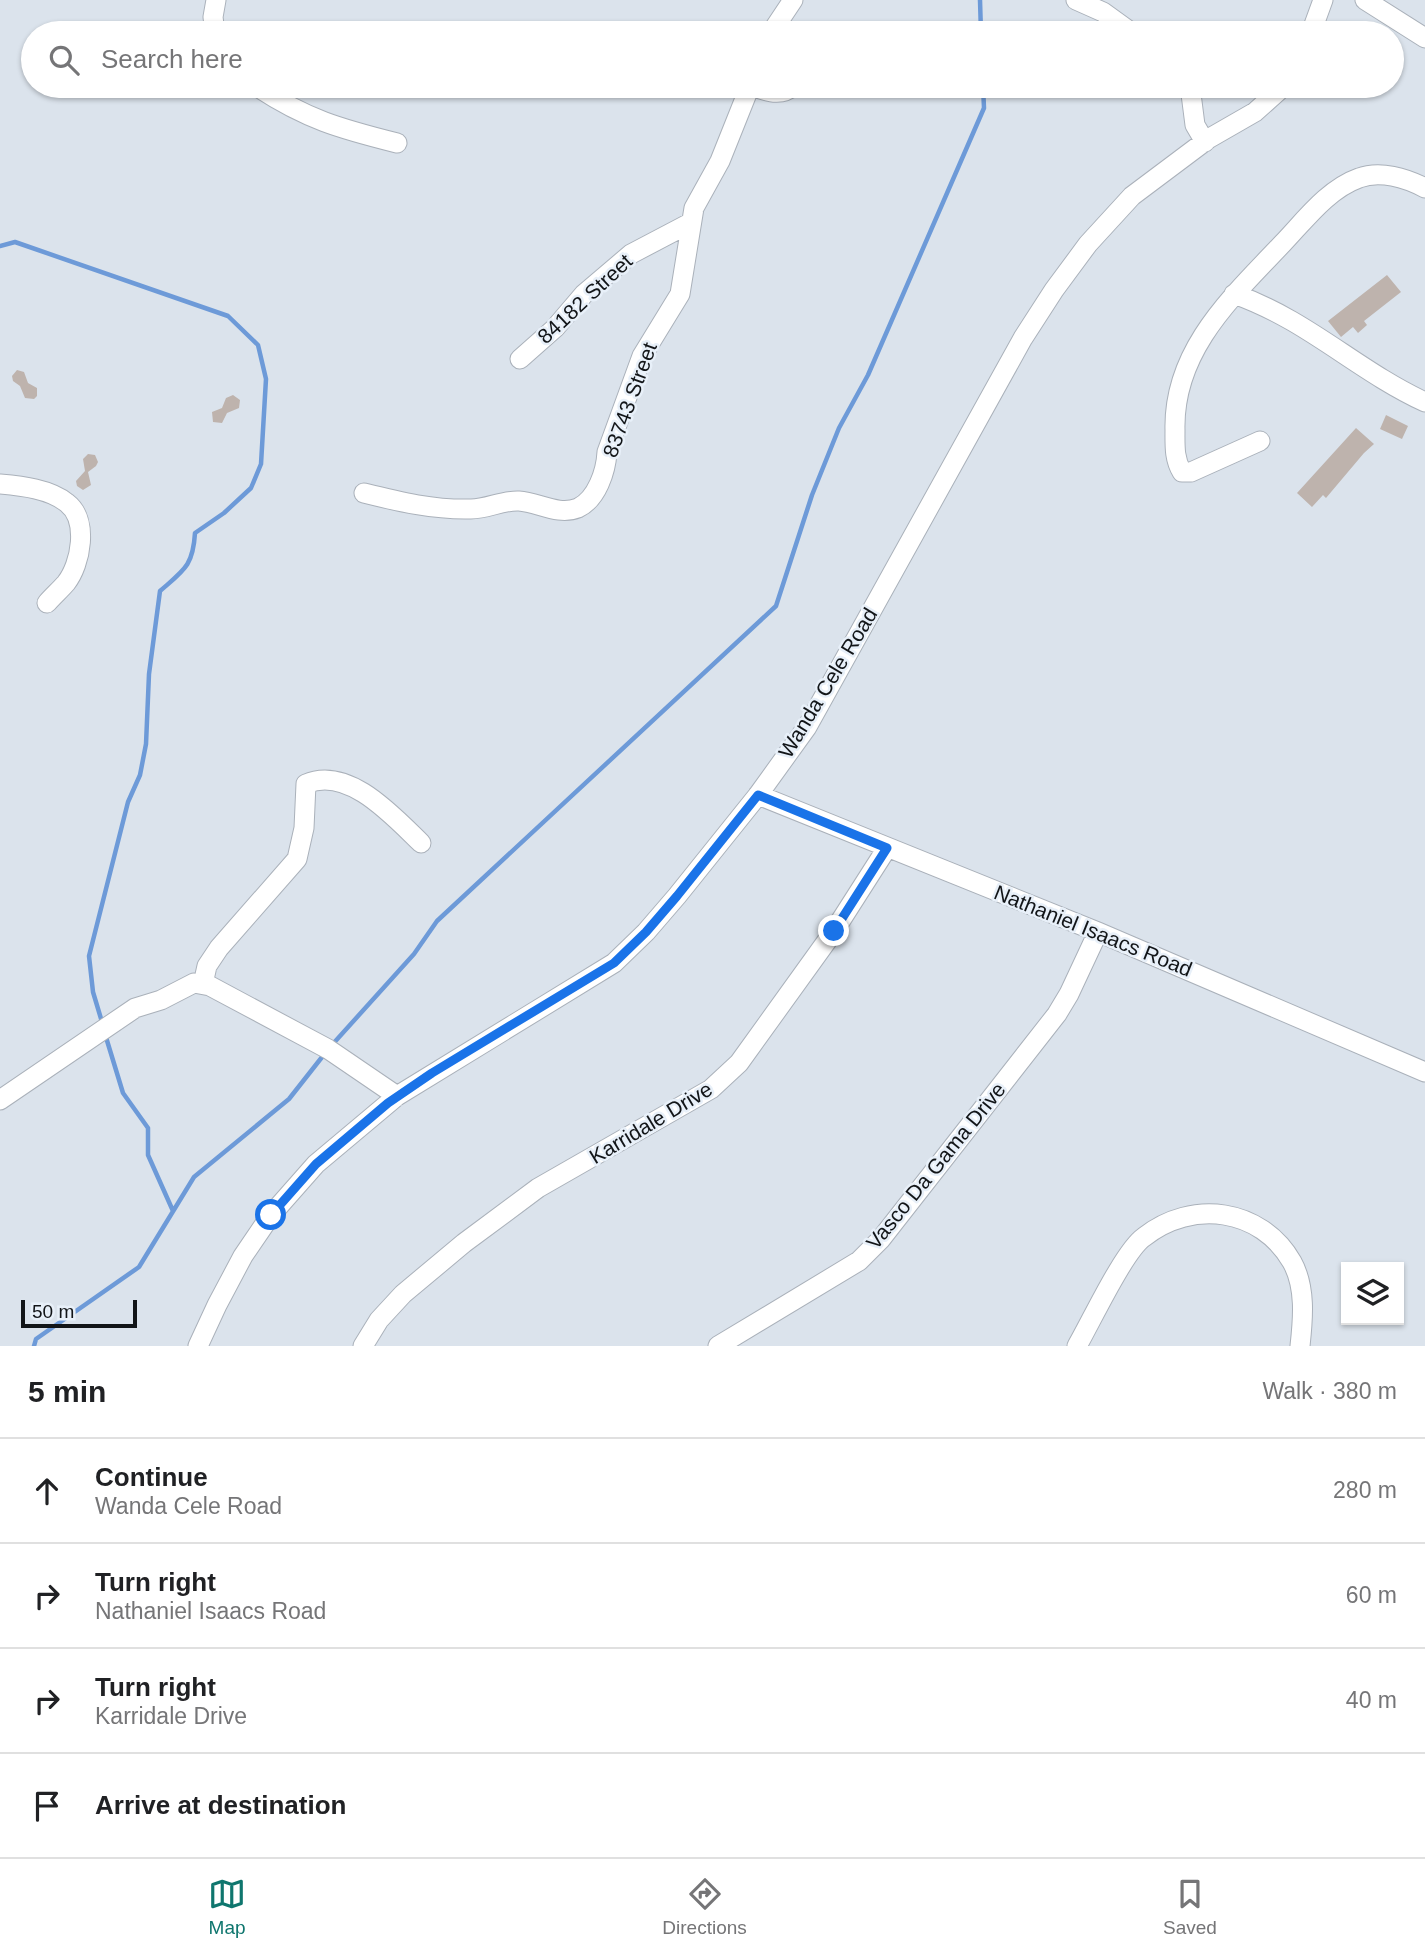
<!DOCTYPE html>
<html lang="en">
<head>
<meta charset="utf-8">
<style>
  :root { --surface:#fff; --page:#f2f2f2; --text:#202124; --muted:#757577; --line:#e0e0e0; --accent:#0f766e }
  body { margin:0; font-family:Arial,sans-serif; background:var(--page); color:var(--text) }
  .controls { position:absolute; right:21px; bottom:21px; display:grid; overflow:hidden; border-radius:0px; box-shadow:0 2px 5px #0004 }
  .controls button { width:63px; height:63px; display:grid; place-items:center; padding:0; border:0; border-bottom:2px solid var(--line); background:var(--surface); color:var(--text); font:35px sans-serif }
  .scale { position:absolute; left:21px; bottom:18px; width:116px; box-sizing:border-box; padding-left:7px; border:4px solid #121518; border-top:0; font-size:19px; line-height:24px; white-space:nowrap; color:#121518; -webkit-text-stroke:5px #e8f0f9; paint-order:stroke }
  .stop { position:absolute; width:21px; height:21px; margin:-16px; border:5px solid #1a73e8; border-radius:50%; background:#fff }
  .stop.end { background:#1a73e8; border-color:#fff; box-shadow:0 2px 7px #0008 }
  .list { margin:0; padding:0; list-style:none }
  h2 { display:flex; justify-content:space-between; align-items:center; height:91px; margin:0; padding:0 28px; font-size:30px }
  h2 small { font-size:23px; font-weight:400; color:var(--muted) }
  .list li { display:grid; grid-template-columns:46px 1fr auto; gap:21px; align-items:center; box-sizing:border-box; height:105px; padding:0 28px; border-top:2px solid var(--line) }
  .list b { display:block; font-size:26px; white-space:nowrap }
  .list p { margin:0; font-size:23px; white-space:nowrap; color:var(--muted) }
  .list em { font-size:23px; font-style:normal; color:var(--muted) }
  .icon { flex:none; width:38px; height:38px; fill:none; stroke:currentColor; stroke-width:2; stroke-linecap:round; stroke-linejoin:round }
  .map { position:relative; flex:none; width:1425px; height:1346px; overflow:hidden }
  .search { position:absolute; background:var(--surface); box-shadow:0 2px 5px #0004; left:21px; right:21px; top:21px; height:77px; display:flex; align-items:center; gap:18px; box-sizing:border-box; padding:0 24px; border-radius:38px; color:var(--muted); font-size:26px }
  .sheet { height:511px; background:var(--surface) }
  nav { display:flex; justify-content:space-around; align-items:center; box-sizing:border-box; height:98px; border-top:2px solid var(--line); background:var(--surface); font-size:19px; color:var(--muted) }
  nav a { display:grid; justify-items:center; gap:4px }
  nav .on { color:var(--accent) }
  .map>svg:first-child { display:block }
</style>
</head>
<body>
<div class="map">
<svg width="1425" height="1346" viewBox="0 0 1425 1346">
  <rect width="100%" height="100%" fill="#dbe3ec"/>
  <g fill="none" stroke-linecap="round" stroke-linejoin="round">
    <path stroke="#6d9ad8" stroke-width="4.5" d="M980,0L981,33
      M0,246L15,242L228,316L258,345L266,379L261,464L251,488L224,513L195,533C193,566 184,570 160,591L149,674L146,744L140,775L128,802L89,956L93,992L102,1022
      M105,1034L123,1093L148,1128V1155L173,1211
      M331,1046L414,954L437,921L776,606L812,495L839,428L868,375L984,108L983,86
      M34,1346L36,1339L139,1267L194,1177L289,1099L326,1052"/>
  </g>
  <path fill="#beb3ad" d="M1387,275L1401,292L1364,321L1367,325L1358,333L1353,327L1341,337L1328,321Z
    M17,370L24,372L28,383L37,388V396L34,399L25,398L20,386L13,381L12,376Z
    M233,395L240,400L239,408L227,413L222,423L213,422L212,412L222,408L226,398Z
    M1386,415L1408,426L1402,439L1380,429Z
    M1356,428L1374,444L1364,453L1326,498L1323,495L1312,507L1297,493Z
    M88,454L95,455L98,462L96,466L88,472L91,485L83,490L77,486L76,481L85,471L83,459Z"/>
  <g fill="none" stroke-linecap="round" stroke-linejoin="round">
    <g stroke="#aab1ba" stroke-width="21">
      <path id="minor" d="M1076,0L1103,12L1132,33
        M1365,0L1425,38
        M215,33L213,17L216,0
        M771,33L793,0
        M1311,33L1323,0
        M256,86C305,119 341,129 397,143
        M750,86C765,90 780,98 793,86
        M1190,86L1195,125L1205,142
        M1234,294C1308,320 1356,370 1425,402
        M520,359L555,328L584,294L631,254L690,223
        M1260,441L1191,472H1182C1174,459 1175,445 1175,430C1173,350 1232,297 1283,243C1305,220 1328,189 1359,178C1380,170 1406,178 1425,188
        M0,484C22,486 50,489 67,503C89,520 81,564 66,583C60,590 53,596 47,603
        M364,493C400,502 434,510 471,509C487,509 503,500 519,501C538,502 558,516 578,508C597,499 606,471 607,452L642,356L680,294L694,208L720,161L750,86
        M758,795L1098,932L1425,1072
        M203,984L207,966L219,948L297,859L304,828L306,784C348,765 394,817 421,843
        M0,1100L135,1008L161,1000L194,983L210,986L328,1049L397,1096
        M198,1346L217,1305L243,1256L271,1215L316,1164L397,1096L614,963L646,932L677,896L758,795L807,727L1023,338L1054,290L1088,244L1132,196L1208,139L1255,112L1284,86
        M363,1346L379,1320L403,1294L464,1243L538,1188L711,1089L739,1063L834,931L887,848
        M718,1346L859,1261L881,1239L1057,1014L1069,994L1098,932
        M1077,1346C1091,1322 1124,1251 1144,1237C1192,1199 1261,1208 1292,1262C1306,1287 1303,1319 1300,1346"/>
    </g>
    <use href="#minor" stroke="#fff" stroke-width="19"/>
  </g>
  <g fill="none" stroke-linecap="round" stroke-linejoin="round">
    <path stroke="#1a73e8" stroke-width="9" d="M271,1215L316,1164L388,1103L432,1073L614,963L646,932L677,896L758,795L887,848L834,931"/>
  </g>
  <g text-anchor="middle" stroke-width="5" stroke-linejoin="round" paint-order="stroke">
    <g font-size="21" fill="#121518" stroke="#e8f0f9">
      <text transform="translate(585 299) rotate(-43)" y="7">84182 Street</text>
      <text transform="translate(630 400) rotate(-70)" y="7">83743 Street</text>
      <text transform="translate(828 683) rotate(-59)" y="7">Wanda Cele Road</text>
      <text transform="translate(1093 931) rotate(22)" y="7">Nathaniel Isaacs Road</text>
      <text transform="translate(651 1123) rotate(-31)" y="7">Karridale Drive</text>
      <text transform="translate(936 1166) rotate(-51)" y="7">Vasco Da Gama Drive</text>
    </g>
  </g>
</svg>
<div class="controls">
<button><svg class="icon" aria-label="layers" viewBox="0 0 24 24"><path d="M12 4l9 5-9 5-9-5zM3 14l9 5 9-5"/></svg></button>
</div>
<div class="scale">50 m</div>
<div class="stop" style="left:271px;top:1215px"></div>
<div class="stop end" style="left:834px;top:931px"></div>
<div class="search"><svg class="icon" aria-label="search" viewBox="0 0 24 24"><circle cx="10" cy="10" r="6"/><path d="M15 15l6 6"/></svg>Search here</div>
</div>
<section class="sheet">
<h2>5 min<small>Walk · 380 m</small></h2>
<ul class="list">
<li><svg class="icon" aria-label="ahead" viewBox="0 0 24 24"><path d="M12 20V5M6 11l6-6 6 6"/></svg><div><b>Continue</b><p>Wanda Cele Road</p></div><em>280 m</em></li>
<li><svg class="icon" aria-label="right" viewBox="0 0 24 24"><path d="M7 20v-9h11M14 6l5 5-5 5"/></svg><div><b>Turn right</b><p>Nathaniel Isaacs Road</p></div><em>60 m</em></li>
<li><svg class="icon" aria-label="right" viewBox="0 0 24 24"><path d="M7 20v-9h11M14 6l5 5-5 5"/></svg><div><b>Turn right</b><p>Karridale Drive</p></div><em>40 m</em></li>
<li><svg class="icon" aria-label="arrive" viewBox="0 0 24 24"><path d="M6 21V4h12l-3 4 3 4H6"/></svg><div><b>Arrive at destination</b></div></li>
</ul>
</section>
<nav>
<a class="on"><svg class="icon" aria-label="map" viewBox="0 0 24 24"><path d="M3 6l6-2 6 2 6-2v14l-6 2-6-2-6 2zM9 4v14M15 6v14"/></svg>Map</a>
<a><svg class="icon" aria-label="directions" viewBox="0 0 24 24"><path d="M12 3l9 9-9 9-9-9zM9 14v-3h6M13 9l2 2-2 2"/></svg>Directions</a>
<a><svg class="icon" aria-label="saved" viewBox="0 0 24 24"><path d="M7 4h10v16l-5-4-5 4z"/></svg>Saved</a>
</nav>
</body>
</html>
